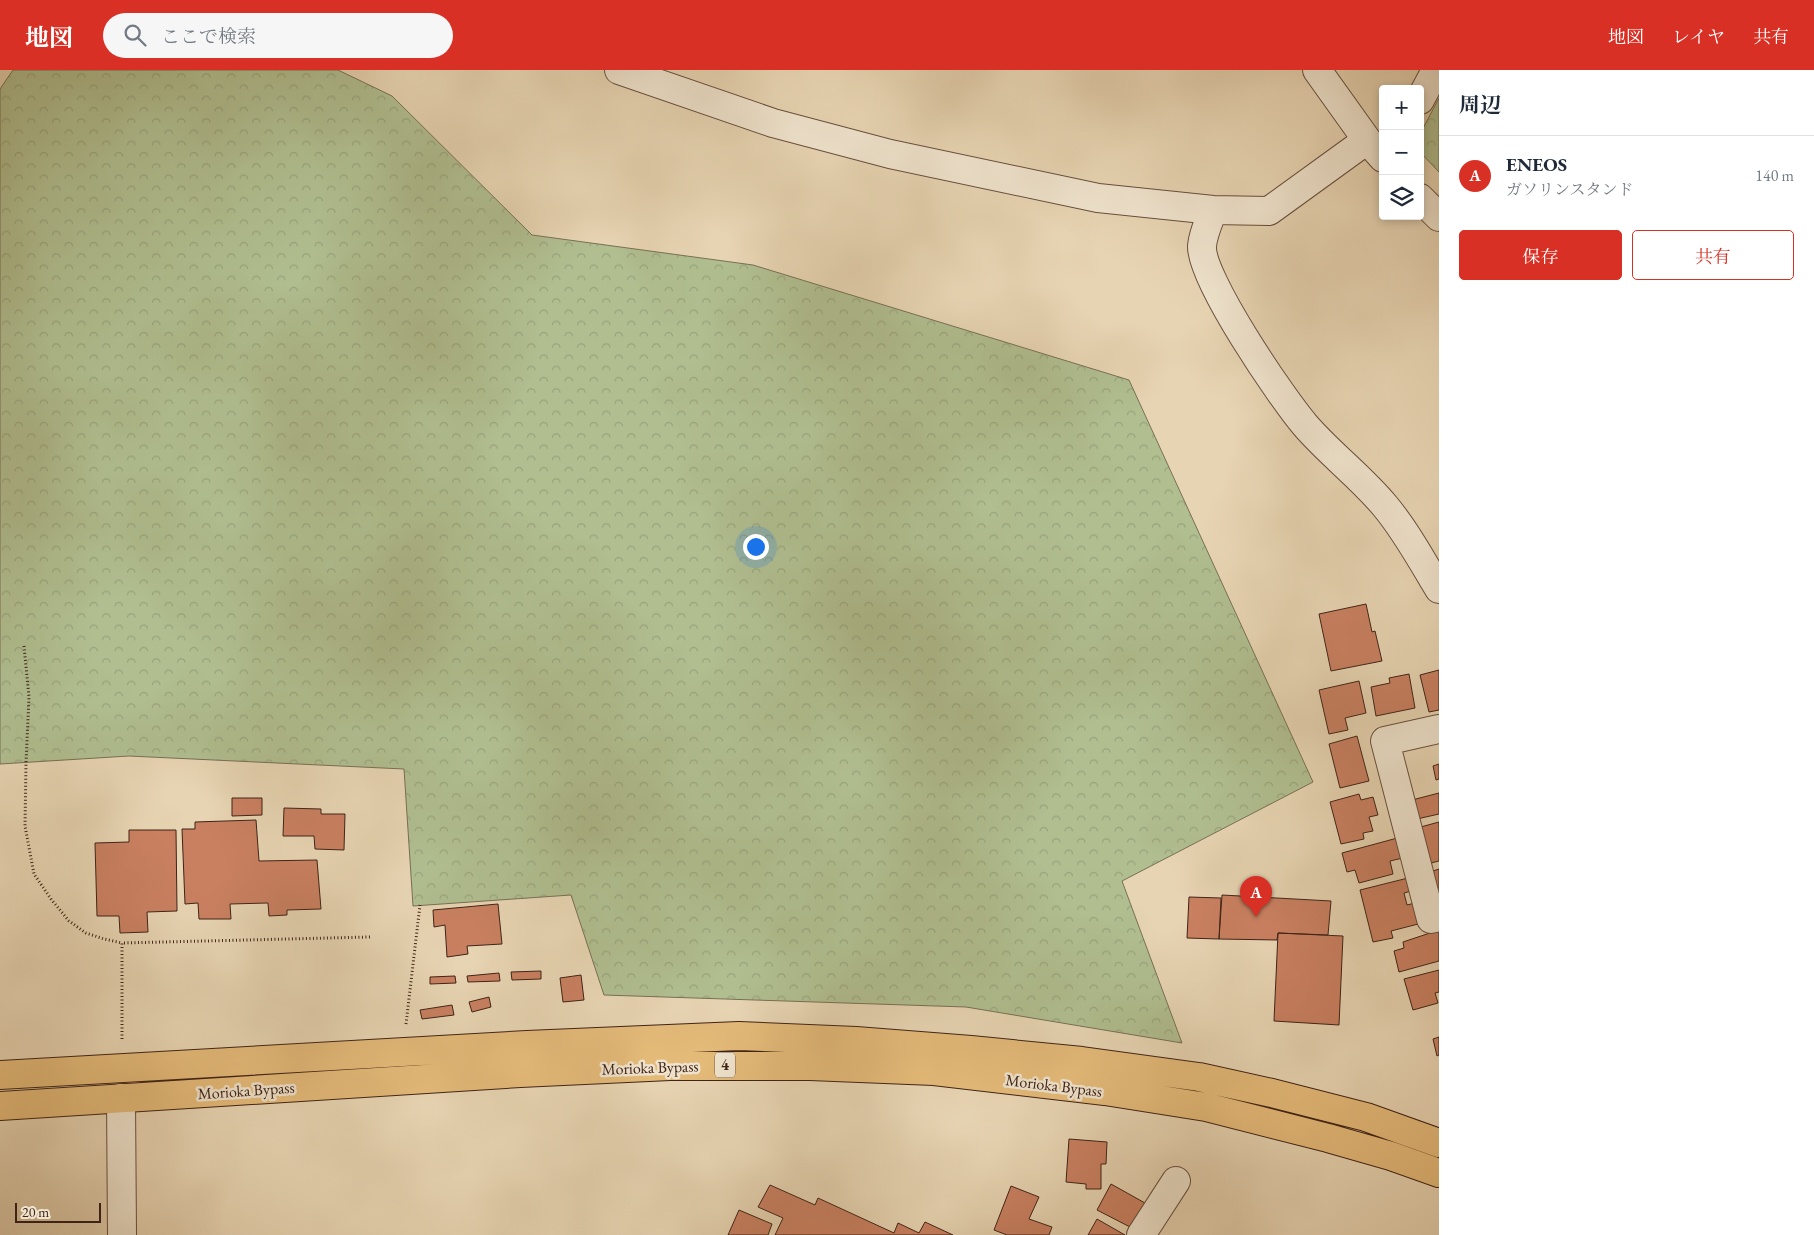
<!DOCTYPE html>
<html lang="ja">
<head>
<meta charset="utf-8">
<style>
  :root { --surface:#fff; --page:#f6f6f7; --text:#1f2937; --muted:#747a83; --line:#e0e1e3; --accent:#d93025 }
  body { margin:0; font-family:"EB Garamond","Noto Serif JP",serif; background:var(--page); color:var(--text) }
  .controls { position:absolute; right:15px; top:15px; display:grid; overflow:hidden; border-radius:5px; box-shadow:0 2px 8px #0003 }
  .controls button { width:45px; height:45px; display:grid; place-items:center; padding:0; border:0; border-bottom:1px solid var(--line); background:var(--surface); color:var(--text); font:25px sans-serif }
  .scale { position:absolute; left:15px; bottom:12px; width:86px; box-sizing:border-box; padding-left:5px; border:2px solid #3f2317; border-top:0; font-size:14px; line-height:18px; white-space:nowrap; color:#3f2317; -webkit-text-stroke:4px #efe3cd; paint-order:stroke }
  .you { position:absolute; left:755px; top:476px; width:18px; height:18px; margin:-12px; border:4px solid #fff; border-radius:50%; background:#1a73e8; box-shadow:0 0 0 8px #1a73e833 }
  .badge { display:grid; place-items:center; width:32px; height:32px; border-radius:50%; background:var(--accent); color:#fff; font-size:16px; font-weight:700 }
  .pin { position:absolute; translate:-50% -41px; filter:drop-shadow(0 1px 2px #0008) }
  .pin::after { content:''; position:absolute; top:26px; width:18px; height:15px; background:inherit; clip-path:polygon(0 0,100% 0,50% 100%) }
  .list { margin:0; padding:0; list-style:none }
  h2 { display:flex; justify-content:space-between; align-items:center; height:65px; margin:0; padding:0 20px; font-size:21px }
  h2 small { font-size:16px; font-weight:400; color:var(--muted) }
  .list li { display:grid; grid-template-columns:32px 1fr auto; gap:15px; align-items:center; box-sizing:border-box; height:80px; padding:0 20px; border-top:1px solid var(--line) }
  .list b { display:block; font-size:19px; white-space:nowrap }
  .list p { margin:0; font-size:16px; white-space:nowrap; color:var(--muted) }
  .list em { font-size:16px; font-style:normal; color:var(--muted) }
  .actions { display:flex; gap:10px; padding:15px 20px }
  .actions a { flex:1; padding:11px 0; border:1px solid var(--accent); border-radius:5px; text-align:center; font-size:18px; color:var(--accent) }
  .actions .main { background:var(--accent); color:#fff }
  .icon { flex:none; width:28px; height:28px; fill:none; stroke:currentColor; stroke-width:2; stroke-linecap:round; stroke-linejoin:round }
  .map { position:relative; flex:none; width:1439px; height:1165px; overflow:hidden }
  header { display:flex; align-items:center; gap:30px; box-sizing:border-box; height:70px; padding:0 25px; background:var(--accent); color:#fff }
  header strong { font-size:24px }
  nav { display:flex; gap:28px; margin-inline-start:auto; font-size:18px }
  .search { width:350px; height:45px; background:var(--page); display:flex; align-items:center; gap:12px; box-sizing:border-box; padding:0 18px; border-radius:28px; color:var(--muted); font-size:19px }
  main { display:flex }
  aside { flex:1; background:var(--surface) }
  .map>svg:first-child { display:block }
</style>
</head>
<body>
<header>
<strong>地図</strong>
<div class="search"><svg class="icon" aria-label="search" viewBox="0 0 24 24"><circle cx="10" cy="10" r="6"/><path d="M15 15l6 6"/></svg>ここで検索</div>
<nav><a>地図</a><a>レイヤ</a><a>共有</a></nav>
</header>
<main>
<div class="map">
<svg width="1439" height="1165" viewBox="0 0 1439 1165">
  <defs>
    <pattern id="forest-crowns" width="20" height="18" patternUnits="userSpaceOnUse" patternTransform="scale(1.25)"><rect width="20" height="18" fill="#b0be90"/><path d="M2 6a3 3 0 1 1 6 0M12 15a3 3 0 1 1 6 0" fill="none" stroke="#98a37b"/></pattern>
  </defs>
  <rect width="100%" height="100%" fill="#e7d4b2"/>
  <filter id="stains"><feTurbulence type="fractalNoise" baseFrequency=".004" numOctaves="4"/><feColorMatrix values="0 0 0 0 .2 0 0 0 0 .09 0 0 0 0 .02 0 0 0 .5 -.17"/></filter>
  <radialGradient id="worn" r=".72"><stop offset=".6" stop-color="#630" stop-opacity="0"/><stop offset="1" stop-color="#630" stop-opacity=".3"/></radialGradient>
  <path fill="url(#forest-crowns)" stroke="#787054" d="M13,0H338L392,26L532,165L753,195L1129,310L1313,712L1122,811L1182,973L966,937L604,925L571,825L413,836L404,699L129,686L0,694V19Z
    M1439,28V102L1420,82V64Z"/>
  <path fill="#c98061" stroke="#3f2317" d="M1366,534L1372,562L1375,561L1382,591L1331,601L1319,544Z
    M1439,600V640L1429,642L1420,605Z
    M1409,604L1415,638L1376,646L1371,617L1390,613L1389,608Z
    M1359,611L1366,643L1345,648L1348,660L1329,664L1319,620Z
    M1357,666L1369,711L1340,718L1329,674Z
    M1439,694V709L1436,710L1433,696Z
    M1439,723V744L1417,749L1412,730Z
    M1359,724L1361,730L1373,727L1378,745L1369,747L1373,761L1363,763L1364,769L1341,774L1330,732Z
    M232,728H262V745L232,746Z
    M284,738L321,739V744H345L344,780L315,779L314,766H283Z
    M256,750L259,791L317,790L321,839L287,840V845L269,846L268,833L230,834L231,849H199L198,833L185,834L182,759H195V752Z
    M1439,752V791L1427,794L1417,758Z
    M129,760H176L177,841L147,842L148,862L120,863L119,846H97L95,773L129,772Z
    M1401,767L1407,787L1390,791L1393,804L1359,813L1355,800L1347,802L1342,783Z
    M1439,799V818L1432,820L1427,803Z
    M1412,807L1415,820L1404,823L1407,835L1415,833L1422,853L1391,861L1393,868L1373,872L1360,820Z
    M1222,825L1331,831L1328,865L1278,863L1277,870L1219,869Z
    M1189,827L1221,828L1219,869L1187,868Z
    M498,834L502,874L467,876L468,884L447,887L445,855L434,857L433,840Z
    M1439,860V891L1399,902L1394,881L1404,878L1403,872Z
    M1278,863L1343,866L1339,955L1274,951Z
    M1439,900V922L1435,923L1438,933L1413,940L1404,909Z
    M541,901V909L512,910L511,902Z
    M499,903L500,911L468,912L467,906Z
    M581,905L584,930L563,932L560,908Z
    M455,906L456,913L430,914V907Z
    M489,927L491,937L472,942L469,932Z
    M452,935L454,945L422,949L420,940Z
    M1439,967V985L1437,986L1433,969Z
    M1069,1069L1107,1072L1106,1094H1101V1119H1086V1114L1066,1112Z
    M1111,1114L1145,1133L1132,1158L1097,1140Z
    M770,1115L815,1135L818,1128L894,1163L898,1153L919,1163L925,1152L953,1165H775L783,1148L758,1137Z
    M1011,1116L1039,1127L1029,1149L1052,1157L1049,1165H1007L994,1160Z
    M739,1140L772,1154L768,1165H728Z
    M1097,1149L1125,1165H1088Z"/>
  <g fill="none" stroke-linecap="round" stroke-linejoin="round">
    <g stroke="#694f3e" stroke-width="30">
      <path id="minor" d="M619,0L773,53L890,84L1098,128L1213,140L1269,141L1367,70
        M1317,0L1367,70L1383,88
        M1420,30L1436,0
        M1420,128L1439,147
        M1213,140C1209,151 1203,164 1202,176C1200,208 1282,328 1305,355C1330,384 1361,407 1385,436C1406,461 1422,491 1439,519
        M1439,659L1385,671L1431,849L1439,847
        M121,1028L122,1165
        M1141,1165L1176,1111"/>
    </g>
    <g stroke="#3f2317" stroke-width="30">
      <path id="highway" d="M0,1005L527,975L739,966L856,971L971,980L1082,991L1199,1007L1272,1023L1366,1047L1439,1073
        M0,1036L520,1003L670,996H810L934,1001L1105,1021L1206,1037L1328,1068L1391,1086L1439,1103"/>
    </g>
    <path stroke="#3f2317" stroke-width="3" stroke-dasharray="1 2.5" stroke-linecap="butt" d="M24,576L29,627L26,693L25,756L34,804L51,829L69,851L86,863L104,869L122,873
      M406,954L420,835
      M122,969V873L370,867"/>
    <use href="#minor" stroke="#efe3cd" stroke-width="28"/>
    <use href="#highway" stroke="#e4ba79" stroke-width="28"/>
  </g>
  <g text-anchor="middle" stroke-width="5" stroke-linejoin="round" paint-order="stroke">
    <rect fill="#efe3cd" stroke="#745d4e" stroke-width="1" x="715" y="982.5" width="20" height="25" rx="4"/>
    <g font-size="15" font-weight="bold" fill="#3f2317">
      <text x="725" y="1000">4</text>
    </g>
    <g font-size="16" fill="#3f2317" stroke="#efe3cd">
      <text transform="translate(650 997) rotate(-2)" y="6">Morioka Bypass</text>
      <text transform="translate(1054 1015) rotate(7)" y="6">Morioka Bypass</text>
      <text transform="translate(246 1020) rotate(-4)" y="6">Morioka Bypass</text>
    </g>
  </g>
  <rect width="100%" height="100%" filter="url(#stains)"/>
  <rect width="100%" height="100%" fill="url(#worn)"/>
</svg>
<div class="controls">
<button>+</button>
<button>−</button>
<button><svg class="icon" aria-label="layers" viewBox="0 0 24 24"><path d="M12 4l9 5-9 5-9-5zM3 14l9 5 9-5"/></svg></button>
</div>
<div class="scale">20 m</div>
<div class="you"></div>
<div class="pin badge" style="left:1256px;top:847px">A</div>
</div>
<aside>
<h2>周辺<small></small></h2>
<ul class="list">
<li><span class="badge">A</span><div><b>ENEOS</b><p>ガソリンスタンド</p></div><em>140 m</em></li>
</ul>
<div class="actions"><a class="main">保存</a><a>共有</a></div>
</aside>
</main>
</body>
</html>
